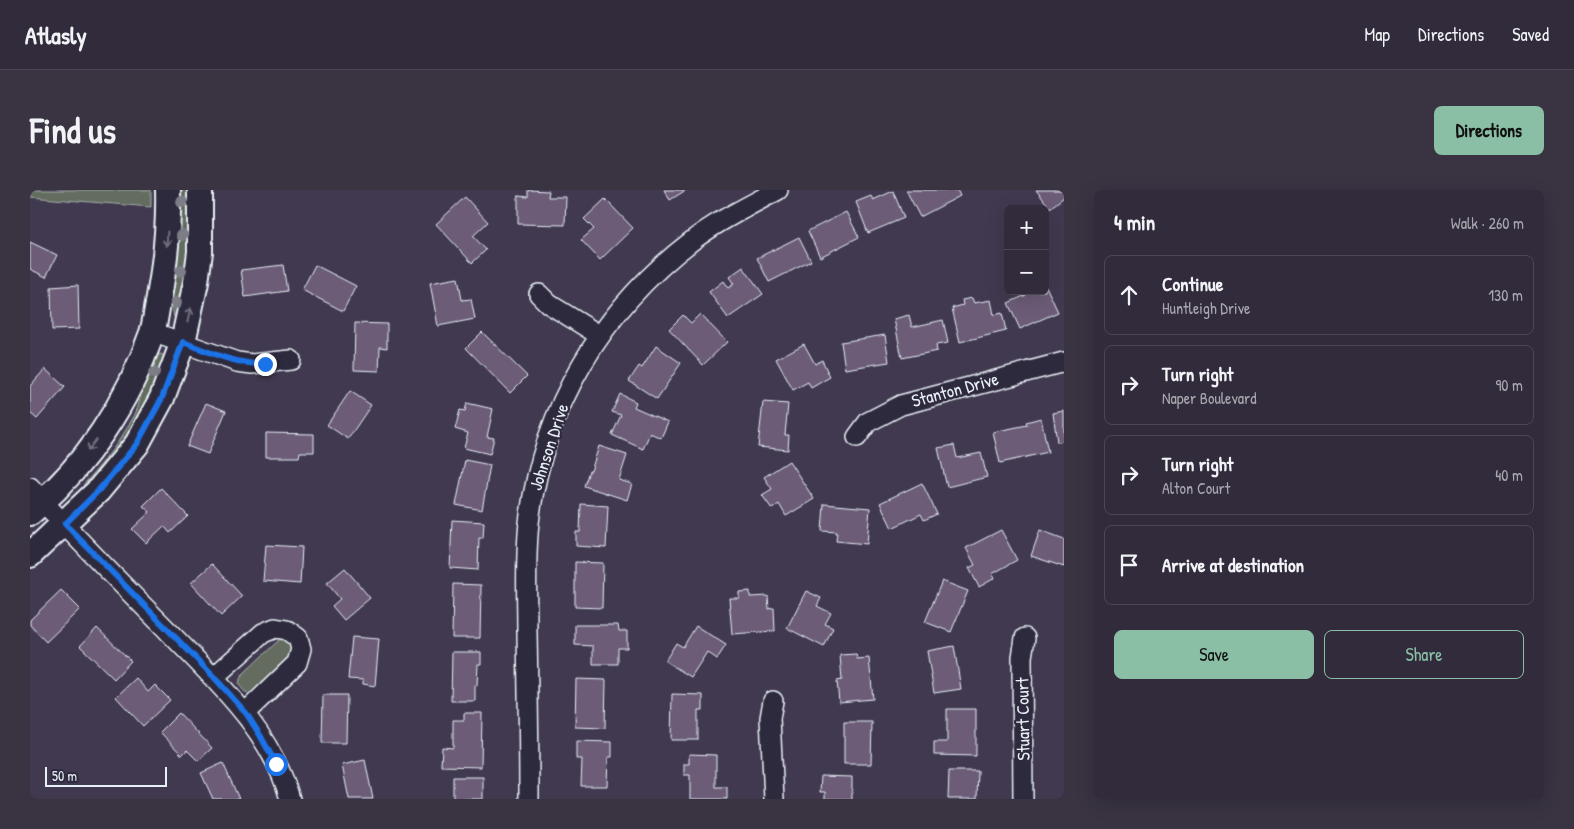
<!DOCTYPE html>
<html lang="en">
<head>
<meta charset="utf-8">
<style>
  :root { --surface:#312b3b; --page:#393342; --text:#f1f3f6; --muted:#a8a7af; --line:#4c4755; --accent:#8abfa5 }
  body { margin:0; font-family:"Patrick Hand",sans-serif; background:var(--page); color:var(--text) }
  .controls { position:absolute; right:15px; top:15px; display:grid; overflow:hidden; border-radius:8px; box-shadow:0 5px 20px #0002 }
  .controls button { width:45px; height:45px; display:grid; place-items:center; padding:0; border:0; border-bottom:1px solid var(--line); background:var(--surface); color:var(--text); font:25px sans-serif }
  .scale { position:absolute; left:15px; bottom:12px; width:122px; box-sizing:border-box; padding-left:5px; border:2px solid #e8f1f8; border-top:0; font-size:14px; line-height:18px; white-space:nowrap; color:#e8f1f8; -webkit-text-stroke:4px #2f2a3d; paint-order:stroke }
  .stop { position:absolute; width:15px; height:15px; margin:-11px; border:4px solid #1a73e8; border-radius:50%; background:#fff }
  .stop.end { background:#1a73e8; border-color:#fff; box-shadow:0 1px 5px #0008 }
  .list { margin:0; padding:0; list-style:none }
  h2 { display:flex; justify-content:space-between; align-items:center; height:65px; margin:0; padding:0 20px; font-size:21px }
  h2 small { font-size:16px; font-weight:400; color:var(--muted) }
  .list li { display:grid; grid-template-columns:32px 1fr auto; gap:15px; align-items:center; box-sizing:border-box; height:80px; margin:0 10px 10px; padding:0 10px; border:1px solid var(--line); border-radius:8px }
  .list b { display:block; font-size:19px; white-space:nowrap }
  .list p { margin:0; font-size:16px; white-space:nowrap; color:var(--muted) }
  .list em { font-size:16px; font-style:normal; color:var(--muted) }
  .actions { display:flex; gap:10px; padding:15px 20px }
  .actions a { flex:1; padding:11px 0; border:1px solid var(--accent); border-radius:8px; text-align:center; font-size:18px; color:var(--accent) }
  .actions .main { background:var(--accent); color:#111 }
  .icon { flex:none; width:28px; height:28px; fill:none; stroke:currentColor; stroke-width:2; stroke-linecap:round; stroke-linejoin:round }
  .map { position:relative; flex:none; width:1034px; height:609px; overflow:hidden; border-radius:8px }
  header { display:flex; align-items:center; gap:30px; box-sizing:border-box; height:70px; padding:0 25px; background:var(--surface); border-bottom:1px solid var(--line) }
  header strong { font-size:24px }
  nav { display:flex; gap:28px; margin-inline-start:auto; font-size:18px }
  .intro { display:flex; align-items:center; justify-content:space-between; box-sizing:border-box; height:120px; padding:0 30px }
  h1 { margin:0; font-size:35px }
  .button { padding:12px 22px; border-radius:8px; background:var(--accent); color:#111; font-size:18px; font-weight:700 }
  main { display:flex; gap:30px; padding:0 30px }
  aside { flex:1; background:var(--surface); border-radius:8px; box-shadow:0 5px 20px #0002 }
  .map>svg:first-child { display:block }
</style>
</head>
<body>
<header>
<strong>Atlasly</strong>
<nav><a>Map</a><a>Directions</a><a>Saved</a></nav>
</header>
<div class="intro"><h1>Find us</h1><a class="button">Directions</a></div>
<main>
<div class="map">
<svg width="1034" height="609" viewBox="0 0 1034 609">
  <rect width="100%" height="100%" fill="#41394f"/>
  <filter id="ink" filterUnits="userSpaceOnUse"><feTurbulence type="fractalNoise" baseFrequency=".02" numOctaves="2"/><feDisplacementMap in="SourceGraphic" scale="10" xChannelSelector="R" yChannelSelector="G"/><feConvolveMatrix kernelMatrix="1 2 1 2 8 2 1 2 1" color-interpolation-filters="sRGB"/></filter>
  <g filter="url(#ink)">
    <path fill="#636c5f" stroke="#a6aeac" d="M0,0H121V17L0,7Z
      M148,0H158L159,84L146,128L144,127L141,109Z
      M130,164L136,166L137,171L104,235L84,264L57,298H53L54,294C73,273 91,250 104,226C116,204 107,182 130,164Z
      M250,449L258,450L262,453L261,467L223,503L215,502L209,495L210,489L213,484Z"/>
    <path fill="#6c5c78" stroke="#e8f1f8" d="M498,0L519,1L518,7H536L535,35L488,34V6L498,7Z
      M634,0H656L640,10Z
      M876,0H927L930,6L890,27Z
      M1006,0H1034V7L1020,18Z
      M863,1L874,28L838,43L826,12L841,6L843,10Z
      M435,7L458,32L443,46L456,60L442,73L406,34Z
      M575,9L603,38L570,70L551,50L564,39L554,29Z
      M816,22L829,47L790,67L778,41Z
      M769,47L781,71L739,92L727,68Z
      M0,52L27,65L16,87L0,79Z
      M253,75L257,101L215,107L211,80Z
      M285,75L326,96L313,121L272,100Z
      M713,77L733,104L698,128L679,102L693,91L698,98L704,94L699,87Z
      M428,88L432,110L441,109L445,129L408,136L400,93Z
      M1015,94L1028,122L990,139L978,113L996,105L995,101H1015Z
      M48,95L49,139L22,140L21,97Z
      M942,108L944,113L961,110L964,125L972,123L976,141L930,152L922,118L933,115L932,110Z
      M670,124L697,152L673,175L639,139L653,125L661,133Z
      M879,125L882,137L913,130L918,153L906,155L907,161L872,168L864,129Z
      M325,133L357,134V158L350,157L349,181L324,180Z
      M452,142L497,186L480,203L436,158Z
      M855,145L859,172L815,179L811,152Z
      M774,154L785,174L792,170L800,187L781,198L778,192L763,200L746,169Z
      M626,156L651,173L627,209L599,191L609,176L612,178Z
      M15,179L35,197L7,229L0,223V196Z
      M320,201L341,215L318,249L297,235Z
      M590,204L606,212L604,217L638,232L631,248L620,243L613,259L582,245L591,225L582,222Z
      M733,212L758,214L755,245H759L758,260L728,257Z
      M176,213L196,221L178,264L157,256Z
      M437,213L463,219L457,247L464,248L460,264L434,258L438,243L425,239L430,220L435,221Z
      M1034,221V251L1027,252L1023,223Z
      M1011,228L1018,262L970,273L963,242L997,235L996,232Z
      M236,243L284,244V262H270L269,267H236Z
      M924,255L927,268L951,263L957,287L917,297L908,258Z
      M569,256L597,265L589,290L602,294L597,310L554,296L559,281H561Z
      M435,270L460,275L452,320L426,315Z
      M759,271L784,309L756,326L749,314L742,319L732,305L742,299L734,287Z
      M892,293L907,324L894,330L891,324L862,338L850,313Z
      M131,298L158,326L140,343L134,336L116,353L102,339L120,322L113,316Z
      M551,314L578,316L576,358L546,356V342H550Z
      M794,314L840,318L837,354L806,351L807,342L792,341Z
      M422,330L454,332L453,348H449L448,380L420,378Z
      M971,340L987,370L962,384L965,388L949,397L939,378L945,375L936,358Z
      M1010,340L1034,349V377L1001,366Z
      M236,355L272,357L270,394L233,391Z
      M545,372L573,373L572,418L545,417Z
      M182,374L212,406L191,426L161,393Z
      M315,378L340,408L314,430L302,416L310,409L297,393Z
      M912,391L938,401L921,442L895,432Z
      M423,394L451,395L450,448H422Z
      M31,400L50,419L16,452L0,435V430Z
      M720,401V407L738,406L739,419L744,418L745,441L702,444L699,408H709V402Z
      M776,401L791,408L787,416L801,423L795,434L803,438L794,457L757,438Z
      M545,435H588L589,441H597V458H588V474H563V456L545,455Z
      M666,436L696,455L687,469L677,462L661,487L635,471L646,453L653,457Z
      M67,438L101,471L84,489L50,456Z
      M322,447L349,449L345,496L333,494V490L318,489Z
      M924,456L931,499L904,503L897,461Z
      M422,462H451V474H448L447,496L445,495V511H421Z
      M826,464L827,469L839,468L843,509L809,512L807,491L812,490L810,465Z
      M106,488L118,502L125,495L140,510L113,536L86,507Z
      M546,489L576,490L575,538L545,537Z
      M642,504L673,505V520H668V550H641Z
      M293,505H317L316,553H292Z
      M917,519H946V566L904,565V552H917Z
      M149,523L182,558L168,571L157,560L152,565L130,542Z
      M434,523H452L451,577L411,576L412,557L423,558V530H434Z
      M814,532H842L841,574H814Z
      M546,551L582,552V567H578L577,596H551L552,569H546Z
      M659,564L686,565V597H697V609H660V585H654V574H659Z
      M335,570L343,609H319L312,575Z
      M193,573L209,609H183L171,583Z
      M919,581H948L947,609H918Z
      M791,586L822,587V609H795V602H790Z
      M423,587H453V609H423Z"/>
    <g fill="none" stroke-linecap="round" stroke-linejoin="round">
      <g stroke="#e8f1f8" stroke-width="22">
        <path id="minor" d="M509,104L519,114L569,145
          M122,142L207,172L222,174L261,170
          M827,247L838,232L871,215L1034,172
          M0,297C44,347 92,394 139,442C187,492 241,540 260,609
          M184,487L233,443L245,438L257,440L268,448L271,459L267,473L215,523
          M743,511L740,528L744,609
          M499,609C499,554 498,498 497,443C497,406 495,369 499,333C512,219 572,119 663,50C689,30 719,16 748,0
          M993,609L992,467L995,448"/>
      </g>
      <g stroke="#e8f1f8" stroke-width="28">
        <path id="major" d="M0,323C56,276 98,212 122,143C125,133 126,123 128,113C135,75 139,38 138,0
          M0,365L68,301L107,254L132,208L153,152L166,92L170,62V0"/>
      </g>
      <use href="#minor" stroke="#2f2a3d" stroke-width="19"/>
      <use href="#major" stroke="#2f2a3d" stroke-width="24"/>
    </g>
    <g fill="#7c7d86">
      <circle cx="152" cy="12" r="6"/>
      <circle cx="152" cy="45" r="6"/>
      <circle cx="151" cy="81" r="6"/>
      <circle cx="146" cy="113" r="6"/>
      <circle cx="124" cy="183" r="6"/>
    </g>
    <defs><path id="oneway-shaft" d="M-6 0H5M1.5-3L5.5 0L1.5 3" fill="none" stroke-width="1.6" stroke-linecap="round" stroke-linejoin="round" transform="scale(1.25)"/></defs>
    <g stroke="#70707e">
      <use href="#oneway-shaft" transform="translate(137 49) rotate(93)"/>
      <use href="#oneway-shaft" transform="translate(159 125) rotate(-78)"/>
      <use href="#oneway-shaft" transform="translate(62 255) rotate(127)"/>
    </g>
  </g>
  <g fill="none" stroke-linecap="round" stroke-linejoin="round" filter="url(#ink)">
    <path stroke="#1a73e8" stroke-width="6" d="M235,174C206,175 180,162 153,152L132,208L107,254L68,301L35,334L184,487L216,523L230,545L246,574"/>
  </g>
  <g text-anchor="middle" stroke-width="4.5" stroke-linejoin="round" paint-order="stroke">
    <g font-size="18" fill="#e8f1f8" stroke="#2f2a3d">
      <text transform="translate(925 200) rotate(-15)" y="6">Stanton Drive</text>
      <text transform="translate(519 257) rotate(-72)" y="6">Johnson Drive</text>
      <text transform="translate(993 529) rotate(-91)" y="6">Stuart Court</text>
    </g>
  </g>
</svg>
<div class="controls">
<button>+</button>
<button>−</button>
</div>
<div class="scale">50 m</div>
<div class="stop" style="left:246px;top:574px"></div>
<div class="stop end" style="left:235px;top:174px"></div>
</div>
<aside>
<h2>4 min<small>Walk · 260 m</small></h2>
<ul class="list">
<li><svg class="icon" aria-label="ahead" viewBox="0 0 24 24"><path d="M12 20V5M6 11l6-6 6 6"/></svg><div><b>Continue</b><p>Huntleigh Drive</p></div><em>130 m</em></li>
<li><svg class="icon" aria-label="right" viewBox="0 0 24 24"><path d="M7 20v-9h11M14 6l5 5-5 5"/></svg><div><b>Turn right</b><p>Naper Boulevard</p></div><em>90 m</em></li>
<li><svg class="icon" aria-label="right" viewBox="0 0 24 24"><path d="M7 20v-9h11M14 6l5 5-5 5"/></svg><div><b>Turn right</b><p>Alton Court</p></div><em>40 m</em></li>
<li><svg class="icon" aria-label="arrive" viewBox="0 0 24 24"><path d="M6 21V4h12l-3 4 3 4H6"/></svg><div><b>Arrive at destination</b></div></li>
</ul>
<div class="actions"><a class="main">Save</a><a>Share</a></div>
</aside>
</main>
</body>
</html>
